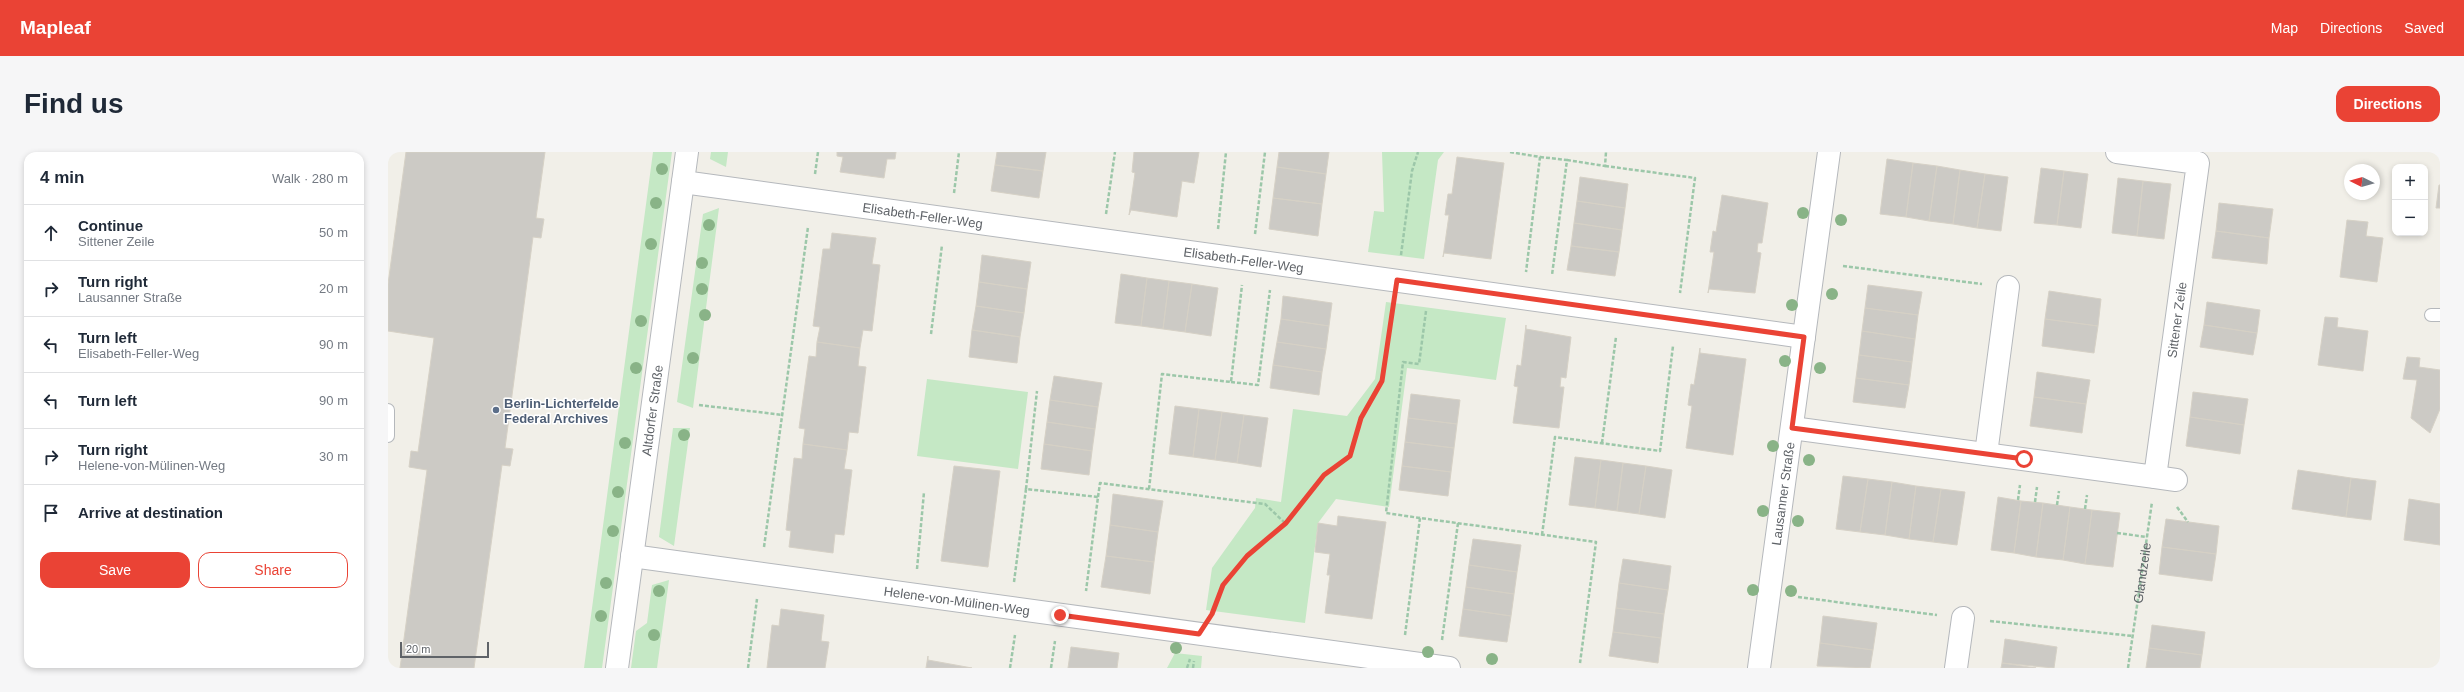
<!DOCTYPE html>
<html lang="en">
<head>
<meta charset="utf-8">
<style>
  :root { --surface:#fff; --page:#f6f6f7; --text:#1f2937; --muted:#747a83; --line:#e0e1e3; --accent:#ea4335 }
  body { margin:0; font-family:Arial,sans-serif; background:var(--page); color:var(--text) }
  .controls { position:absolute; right:12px; top:12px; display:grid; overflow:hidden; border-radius:8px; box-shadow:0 2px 6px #0003 }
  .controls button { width:36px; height:36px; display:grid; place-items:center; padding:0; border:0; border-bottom:1px solid var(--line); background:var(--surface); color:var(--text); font:20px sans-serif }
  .compass { position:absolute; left:1956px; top:12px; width:36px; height:36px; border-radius:50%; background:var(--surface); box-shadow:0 2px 6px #0003; rotate:275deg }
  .scale { position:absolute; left:12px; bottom:10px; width:89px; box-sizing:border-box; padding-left:4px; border:2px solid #5f6368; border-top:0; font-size:11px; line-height:14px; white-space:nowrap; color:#5f6368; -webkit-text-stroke:3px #fff; paint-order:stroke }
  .stop { position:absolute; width:12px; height:12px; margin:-9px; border:3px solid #ea4335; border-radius:50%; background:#fff }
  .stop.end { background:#ea4335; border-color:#fff; box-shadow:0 1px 4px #0008 }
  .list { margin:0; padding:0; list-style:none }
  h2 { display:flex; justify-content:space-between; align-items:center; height:52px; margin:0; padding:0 16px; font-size:17px }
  h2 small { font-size:13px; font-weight:400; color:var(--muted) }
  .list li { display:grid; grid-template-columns:26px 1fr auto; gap:12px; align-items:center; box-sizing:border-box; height:56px; padding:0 16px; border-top:1px solid var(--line) }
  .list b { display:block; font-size:15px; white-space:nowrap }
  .list p { margin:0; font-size:13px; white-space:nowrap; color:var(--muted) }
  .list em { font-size:13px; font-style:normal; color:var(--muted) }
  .actions { display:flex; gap:8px; padding:12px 16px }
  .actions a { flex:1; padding:9px 0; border:1px solid var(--accent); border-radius:12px; text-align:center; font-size:14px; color:var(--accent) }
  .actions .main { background:var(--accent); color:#fff }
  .icon { flex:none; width:22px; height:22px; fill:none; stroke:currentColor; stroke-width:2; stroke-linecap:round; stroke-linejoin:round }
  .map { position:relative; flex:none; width:2052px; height:516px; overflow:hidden; border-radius:12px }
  header { display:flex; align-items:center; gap:24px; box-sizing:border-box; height:56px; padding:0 20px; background:var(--accent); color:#fff }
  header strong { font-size:19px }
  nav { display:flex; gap:22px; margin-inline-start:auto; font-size:14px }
  .intro { display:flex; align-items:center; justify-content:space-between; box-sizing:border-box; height:96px; padding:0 24px }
  h1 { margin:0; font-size:28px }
  .button { padding:10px 18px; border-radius:12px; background:var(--accent); color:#fff; font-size:14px; font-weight:700 }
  main { display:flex; gap:24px; padding:0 24px }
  aside { flex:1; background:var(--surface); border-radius:12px; box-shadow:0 2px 6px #0003 }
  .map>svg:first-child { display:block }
</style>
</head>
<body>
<header>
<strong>Mapleaf</strong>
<nav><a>Map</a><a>Directions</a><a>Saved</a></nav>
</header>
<div class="intro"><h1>Find us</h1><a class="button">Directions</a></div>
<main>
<aside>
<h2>4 min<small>Walk · 280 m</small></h2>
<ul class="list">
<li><svg class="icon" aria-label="ahead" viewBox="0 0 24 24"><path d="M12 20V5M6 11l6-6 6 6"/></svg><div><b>Continue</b><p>Sittener Zeile</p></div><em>50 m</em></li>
<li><svg class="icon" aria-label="right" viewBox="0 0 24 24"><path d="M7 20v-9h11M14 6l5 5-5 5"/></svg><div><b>Turn right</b><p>Lausanner Straße</p></div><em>20 m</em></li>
<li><svg class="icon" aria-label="left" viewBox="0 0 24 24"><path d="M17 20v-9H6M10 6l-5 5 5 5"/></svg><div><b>Turn left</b><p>Elisabeth-Feller-Weg</p></div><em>90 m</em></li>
<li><svg class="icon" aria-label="left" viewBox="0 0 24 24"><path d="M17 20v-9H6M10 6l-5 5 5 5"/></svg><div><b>Turn left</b></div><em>90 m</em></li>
<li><svg class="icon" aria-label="right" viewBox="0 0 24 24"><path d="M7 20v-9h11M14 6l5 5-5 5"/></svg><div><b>Turn right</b><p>Helene-von-Mülinen-Weg</p></div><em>30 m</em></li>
<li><svg class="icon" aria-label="arrive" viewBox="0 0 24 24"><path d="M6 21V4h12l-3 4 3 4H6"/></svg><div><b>Arrive at destination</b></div></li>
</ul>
<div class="actions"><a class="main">Save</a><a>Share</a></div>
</aside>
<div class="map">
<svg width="2052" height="516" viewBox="0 0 2052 516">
  <rect width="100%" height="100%" fill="#f1efe8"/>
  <path fill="#c5e8c5" d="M265,0H284L214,516H196Z
    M323,0H340L338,15L322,7Z
    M994,0H1056L1050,8L1036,107L980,100L986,59L996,60Z
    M331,56L305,256L289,250L315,62Z
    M998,150L1118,166L1108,228L1019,216L1001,355L948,347L930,371L917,471L818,458L824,416L867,356L868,346L893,350L905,257L959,264L987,227Z
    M539,227L640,240L630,317L529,304Z
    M285,276H302L286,394L271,385Z
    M281,428L269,516H243L248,479L259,471L264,433Z
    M787,501L814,504L813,516H779Z"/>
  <path fill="#cccac5" stroke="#d6d1c6" d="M18,0H157L148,66L156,67L153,86L145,85L117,296L125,297L122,314L114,313L86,516H12L39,318L21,315L23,299L30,300L46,186L0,179V132Z
    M449,0H508L507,7H499L496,26L452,20L455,5L449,4Z
    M609,0H658L655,19L607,13Z
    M746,0H811L806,31L794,29L789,65L743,58L741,63L747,21L744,20Z
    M891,0H941L938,22L889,15Z
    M1069,5L1116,11L1103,107L1056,101L1055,105L1061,63H1057L1060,42H1064Z
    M1499,7L1525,11L1518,65L1492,62Z
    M1525,11L1549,14L1541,69L1518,65Z
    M607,13L655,19L651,46L603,39Z
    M1549,14L1572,18L1565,72L1541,69Z
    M889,15L938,22L934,52L885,46Z
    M1653,16L1676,19L1669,73L1646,71Z
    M1572,18L1597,22L1589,76L1565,72Z
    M1676,19L1700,22L1693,76L1669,73Z
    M1597,22L1620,25L1613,79L1589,76Z
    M1192,25L1240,32L1237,56L1189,49Z
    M1730,26L1755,29L1749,84L1724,81Z
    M1755,29L1783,32L1776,87L1749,84Z
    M2051,33H2052V56H2048Z
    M1334,43L1380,51L1374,91H1370L1369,100L1373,101L1367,141L1321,137L1320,141L1326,100H1322L1325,79L1328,80Z
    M885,46L934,52L930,84L881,77Z
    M1189,49L1237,56L1234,78L1186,71Z
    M1831,51L1885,57L1881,86L1828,79Z
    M1959,68L1980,70L1978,84L1995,86L1989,130L1952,125Z
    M1186,71L1234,78L1231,100L1183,94Z
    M1828,79L1881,86L1879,112L1824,106Z
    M444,81L488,86L484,112L492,113L484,179L475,178L472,196L429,190L432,175L425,174L435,97H442Z
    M1183,94L1231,100L1227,124L1179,118Z
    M594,103L643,110L639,137L591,130Z
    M733,122L759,126L753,174L727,171Z
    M759,126L781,129L775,177L753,174Z
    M781,129L804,132L797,180L775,177Z
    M591,130L639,137L636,161L588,154Z
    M804,132L830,136L823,184L797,180Z
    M1480,133L1534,140L1530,163L1477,156Z
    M1661,139L1713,147L1710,174L1657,167Z
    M895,144L944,151L941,174L893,167Z
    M1819,150L1872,158L1869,181L1816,173Z
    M588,154L636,161L632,185L584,178Z
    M1477,156L1530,163L1527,187L1474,179Z
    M1937,165L1950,166L1949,175L1980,179L1975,219L1930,213Z
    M893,167L941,174L938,197L889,190Z
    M1657,167L1710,174L1706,201L1654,194Z
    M1138,173V177L1183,185L1178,226L1173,225L1172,235H1176L1171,276L1125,271L1130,235L1126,234L1129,213L1133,214Z
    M1816,173L1869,181L1865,203L1812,195Z
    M584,178L632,185L629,211L581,205Z
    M1474,179L1527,187L1524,210L1471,203Z
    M429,190L472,196L470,214L478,215L470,281L461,280L459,298L415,292L417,277L411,276L421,204L428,205Z
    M889,190L938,197L934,220L885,213Z
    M1312,196V201L1358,207L1345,303L1298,296L1304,254L1300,253L1303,232L1306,233Z
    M1471,203L1524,210L1521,233L1468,226Z
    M2019,205L2032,206L2031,215L2052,218V257L2042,281L2023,266L2029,228L2015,227Z
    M885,213L934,220L931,243L882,236Z
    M1649,220L1702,228L1698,252L1646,245Z
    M666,224L714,231L710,255L662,248Z
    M1468,226L1521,233L1517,256L1465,250Z
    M1805,240L1860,247L1856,273L1802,265Z
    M1023,242L1072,248L1069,272L1020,266Z
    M1646,245L1698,252L1694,281L1642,274Z
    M662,248L710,255L707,277L659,270Z
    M787,254L811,257L805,305L781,302Z
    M811,257L834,260L827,308L805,305Z
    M834,260L856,263L849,311L827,308Z
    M856,263L880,266L873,315L849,311Z
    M1802,265L1856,273L1852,302L1798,294Z
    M1020,266L1069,272L1066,296L1017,290Z
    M659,270L707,277L704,299L656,292Z
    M1017,290L1066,296L1063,320L1014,314Z
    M415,292L459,298L456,317L464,318L456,383L447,382L445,401L401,395L403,379L398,378L406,306L414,307Z
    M656,292L704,299L701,323L653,317Z
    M1187,305L1213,308L1207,356L1181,353Z
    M1213,308L1235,311L1229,359L1207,356Z
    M1235,311L1258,314L1251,362L1229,359Z
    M566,314L612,319L600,415L553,409Z
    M1014,314L1063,320L1060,344L1011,338Z
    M1258,314L1284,318L1277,366L1251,362Z
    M1910,318L1963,326L1958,365L1904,357Z
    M1455,324L1480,327L1472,380L1448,377Z
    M1963,326L1988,329L1983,368L1958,365Z
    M1480,327L1504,330L1497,383L1472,380Z
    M1504,330L1528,334L1521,387L1497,383Z
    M1528,334L1553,337L1545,390L1521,387Z
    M1553,337L1577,340L1569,393L1545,390Z
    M725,342L775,349L770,380L722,373Z
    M1610,345L1633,349L1626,401L1603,398Z
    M2021,347L2052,352V393L2016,388Z
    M1633,349L1655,351L1648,405L1626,401Z
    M1655,351L1682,355L1675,408L1648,405Z
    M1682,355L1704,358L1697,412L1675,408Z
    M1704,358L1732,361L1725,415L1697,412Z
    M950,364L998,370L984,467L937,461L942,423H939L942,402L927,400L930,371L949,374Z
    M1778,367L1831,374L1828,402L1774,395Z
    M722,373L770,380L766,410L718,404Z
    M1085,387L1133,393L1129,420L1081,413Z
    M1774,395L1828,402L1824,429L1771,422Z
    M718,404L766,410L762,442L713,435Z
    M1235,407L1283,414L1280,438L1231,431Z
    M1081,413L1129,420L1126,442L1078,435Z
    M1231,431L1280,438L1276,462L1228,456Z
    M1078,435L1126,442L1123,464L1075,457Z
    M1228,456L1276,462L1273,486L1225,480Z
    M393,457L436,463L433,489L441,490L437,516H379L384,473L391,474Z
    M1075,457L1123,464L1119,490L1071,484Z
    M1435,464L1489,471L1485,498L1432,491Z
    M1764,473L1817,480L1814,503L1761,496Z
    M1225,480L1273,486L1270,511L1221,504Z
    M1617,487L1669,495L1666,516L1614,511Z
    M1432,491L1485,498L1482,516L1429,514Z
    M683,495L731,501L729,516H680Z
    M1761,496L1814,503L1812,516H1758Z
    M540,504V508L584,516H538Z
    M1614,511L1648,516H1613Z"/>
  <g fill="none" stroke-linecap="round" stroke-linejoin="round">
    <g stroke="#b5b8bc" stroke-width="14">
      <path id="lane" d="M2043,163H2052
        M0,258V284"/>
    </g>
    <g stroke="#b5b8bc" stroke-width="24">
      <g id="street">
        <path id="s2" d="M295,30L1416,185"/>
        <path id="s3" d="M1404,276L1767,325L1810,11L1729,0"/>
        <path d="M1598,302L1620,135"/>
        <path d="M1767,325L1788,328"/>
        <path id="s4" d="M244,404L1061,516"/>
        <path id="s5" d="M229,516L299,0"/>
        <path id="s6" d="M1371,516L1441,0"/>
        <path d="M1568,516L1575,466"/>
      </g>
    </g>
    <g stroke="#9cc7a9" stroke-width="2.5" stroke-dasharray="4 2" stroke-linecap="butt">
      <path d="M1122,0L1152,5L1138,120"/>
      <path d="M1152,5L1179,8L1164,123"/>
      <path d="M1179,8L1217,14L1218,0"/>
      <path d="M1217,14L1307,26L1292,141"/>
      <path d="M427,22L430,0"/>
      <path d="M566,41L571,0"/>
      <path d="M718,62L727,0"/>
      <path d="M830,77L838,0"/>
      <path d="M867,82L877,0"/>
      <path d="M1013,103L1024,19L1030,0"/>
      <path d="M1455,114L1594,132"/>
      <path d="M543,182L554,93"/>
      <path d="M843,230L870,233L882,138"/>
      <path d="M311,253L395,263"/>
      <path d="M1214,291L1228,185"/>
      <path d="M638,337L649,239"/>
      <path d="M761,337L774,222L843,230L854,133"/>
      <path d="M710,345L712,331L877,352L897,371"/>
      <path d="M1630,348L1632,333"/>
      <path d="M1647,350L1649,335"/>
      <path d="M1669,353L1671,339"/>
      <path d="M1789,355L1800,370"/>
      <path d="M1697,357L1699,343"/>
      <path d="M1032,366L998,361L1015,210L1031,212L1038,159"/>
      <path d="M1729,381L1759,385"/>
      <path d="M1154,383L1167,285L1272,299L1285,194"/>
      <path d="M376,395L420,75"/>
      <path d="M529,417L536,340"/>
      <path d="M626,430L638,337L710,345L698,439"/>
      <path d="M1410,445L1549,463"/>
      <path d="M826,458L835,433L859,405L897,371L936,323L962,304L973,266L993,229L1005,155"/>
      <path d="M1602,469L1745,484"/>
      <path d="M1017,483L1032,366L1208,390L1192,511"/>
      <path d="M1054,488L1070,371"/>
      <path d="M360,516L369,447"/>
      <path d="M622,516L627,483"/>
      <path d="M663,516L667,489"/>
      <path d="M799,516L802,507"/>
      <path d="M805,516L806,509"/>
      <path id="s1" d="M1740,516L1764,350"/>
    </g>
    <use href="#lane" stroke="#fff" stroke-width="12"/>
    <use href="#street" stroke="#fff" stroke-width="22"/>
  </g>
  <g fill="#89b387">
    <circle cx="274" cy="17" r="6"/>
    <circle cx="268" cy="51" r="6"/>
    <circle cx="1415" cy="61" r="6"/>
    <circle cx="1453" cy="68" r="6"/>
    <circle cx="321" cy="73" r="6"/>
    <circle cx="263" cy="92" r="6"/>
    <circle cx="314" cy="111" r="6"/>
    <circle cx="314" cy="137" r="6"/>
    <circle cx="1444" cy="142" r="6"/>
    <circle cx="1404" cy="153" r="6"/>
    <circle cx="317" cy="163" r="6"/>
    <circle cx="253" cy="169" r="6"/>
    <circle cx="305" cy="206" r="6"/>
    <circle cx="1397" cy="209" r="6"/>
    <circle cx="248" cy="216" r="6"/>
    <circle cx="1432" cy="216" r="6"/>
    <circle cx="296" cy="283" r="6"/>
    <circle cx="237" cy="291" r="6"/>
    <circle cx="1385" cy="294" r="6"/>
    <circle cx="1421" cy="308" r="6"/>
    <circle cx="230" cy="340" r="6"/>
    <circle cx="1375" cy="359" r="6"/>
    <circle cx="1410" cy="369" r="6"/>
    <circle cx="225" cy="379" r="6"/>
    <circle cx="218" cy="431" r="6"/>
    <circle cx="1365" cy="438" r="6"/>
    <circle cx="271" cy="439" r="6"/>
    <circle cx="1403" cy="439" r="6"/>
    <circle cx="213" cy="464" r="6"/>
    <circle cx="266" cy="483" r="6"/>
    <circle cx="788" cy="496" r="6"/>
    <circle cx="1040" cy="500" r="6"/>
    <circle cx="1104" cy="507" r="6"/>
  </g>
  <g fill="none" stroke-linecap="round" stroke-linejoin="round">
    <path stroke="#ea4335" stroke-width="5" d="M672,463L811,482L824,462L835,433L859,404L898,371L936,323L962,304L973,266L994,229L1009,128L1416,185L1404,276L1636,307"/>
  </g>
  <circle fill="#5c6f8a" stroke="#fff" stroke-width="1.5" cx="108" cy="258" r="4"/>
  <g text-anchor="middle" stroke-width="3" stroke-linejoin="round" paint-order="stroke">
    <g font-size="13" fill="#5f6368" stroke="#fff">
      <text dy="5" stroke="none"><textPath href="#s2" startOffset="242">Elisabeth-Feller-Weg</textPath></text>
      <text dy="5" stroke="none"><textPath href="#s2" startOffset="566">Elisabeth-Feller-Weg</textPath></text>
      <text dy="5" stroke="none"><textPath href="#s3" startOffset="525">Sittener Zeile</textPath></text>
      <text dy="5" stroke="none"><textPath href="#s5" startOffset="260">Altdorfer Straße</textPath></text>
      <text dy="5" stroke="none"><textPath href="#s6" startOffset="176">Lausanner Straße</textPath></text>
      <text dy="5" stroke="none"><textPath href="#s1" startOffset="96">Glandzeile</textPath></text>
      <text dy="5" stroke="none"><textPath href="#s4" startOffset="328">Helene-von-Mülinen-Weg</textPath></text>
    </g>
    <g font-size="13" font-weight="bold" fill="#4e5e75" stroke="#fff" text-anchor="start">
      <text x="116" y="256">Berlin-Lichterfelde<tspan x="116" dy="15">Federal Archives</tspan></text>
    </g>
  </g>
</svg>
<div class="controls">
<button>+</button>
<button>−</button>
</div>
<svg class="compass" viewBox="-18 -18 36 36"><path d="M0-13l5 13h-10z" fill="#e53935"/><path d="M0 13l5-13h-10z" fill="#747a83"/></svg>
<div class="scale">20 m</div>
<div class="stop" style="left:1636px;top:307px"></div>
<div class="stop end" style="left:672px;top:463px"></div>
</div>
</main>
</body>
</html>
